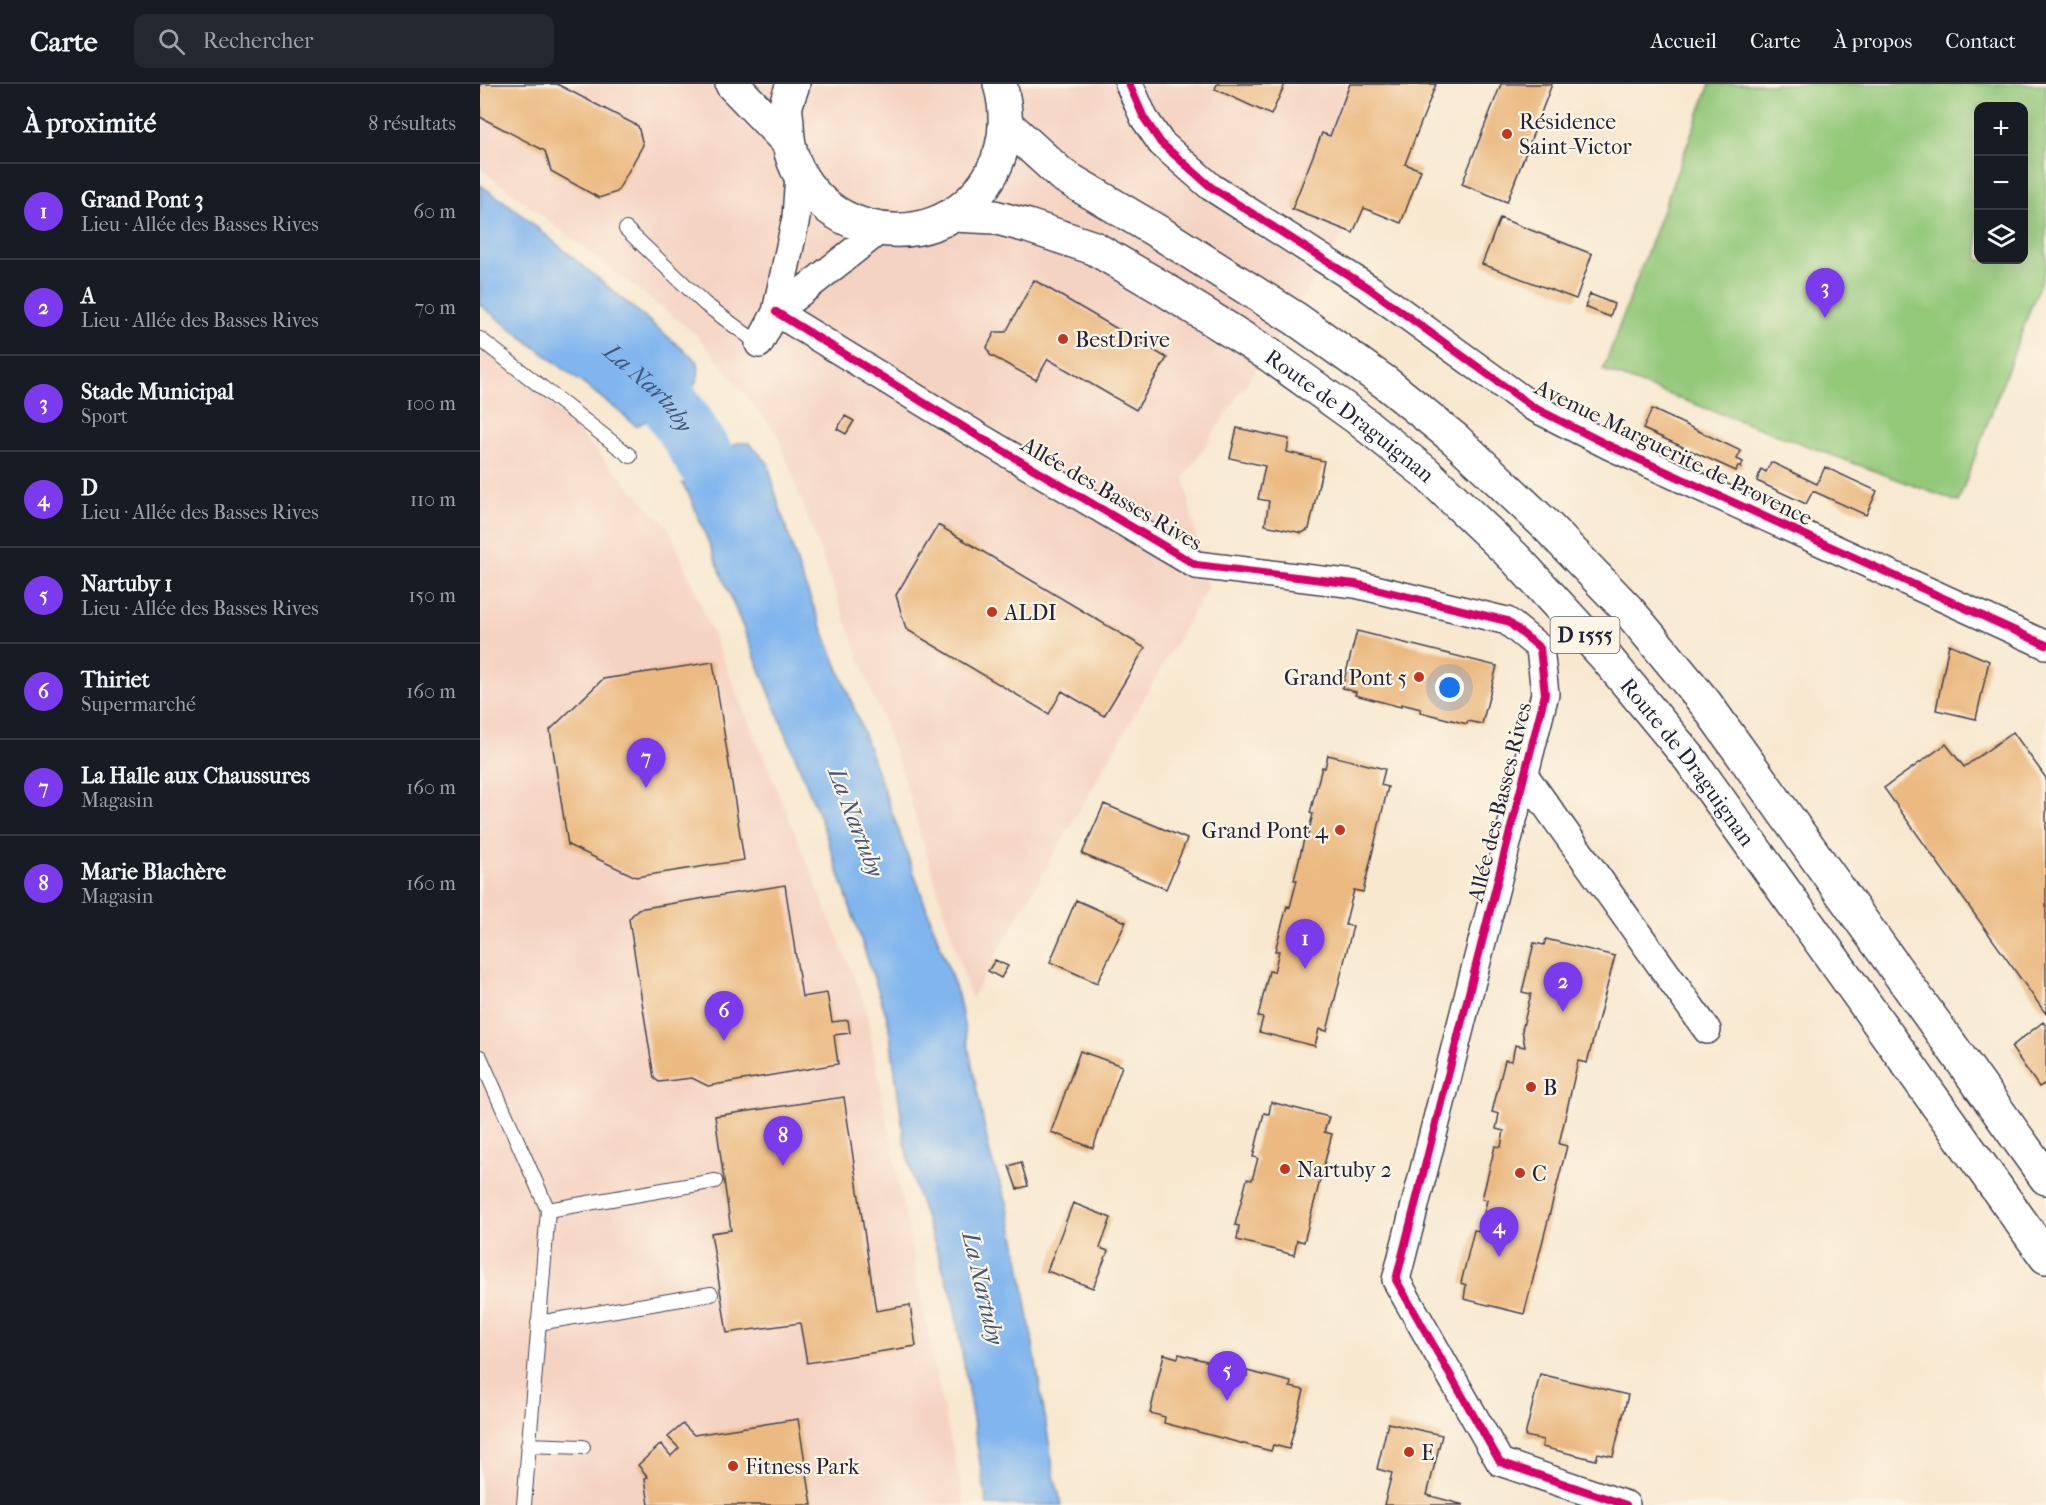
<!DOCTYPE html>
<html lang="fr">
<head>
<meta charset="utf-8">
<style>
  :root { --surface:#171b24; --page:#242831; --text:#f1f3f6; --muted:#9ea1a6; --line:#363941; --accent:#7c3aed }
  body { margin:0; font-family:"IM FELL French Canon",serif; background:var(--page); color:var(--text) }
  .controls { position:absolute; right:18px; top:18px; display:grid; overflow:hidden; border-radius:12px; box-shadow:0 6px 24px #0002 }
  .controls button { width:54px; height:54px; display:grid; place-items:center; padding:0; border:0; border-bottom:2px solid var(--line); background:var(--surface); color:var(--text); font:30px sans-serif }
  .you { position:absolute; left:970px; top:604px; width:21px; height:21px; margin:-15px; border:4px solid #fff; border-radius:50%; background:#1a73e8; box-shadow:0 0 0 9px #1a73e833 }
  .badge { display:grid; place-items:center; width:39px; height:39px; border-radius:50%; background:var(--accent); color:#fff; font-size:20px; font-weight:700 }
  .pin { position:absolute; translate:-50% -50px; filter:drop-shadow(0 2px 3px #0008) }
  .pin::after { content:''; position:absolute; top:32px; width:21px; height:18px; background:inherit; clip-path:polygon(0 0,100% 0,50% 100%) }
  .list { margin:0; padding:0; list-style:none }
  h2 { display:flex; justify-content:space-between; align-items:center; height:78px; margin:0; padding:0 24px; font-size:26px }
  h2 small { font-size:20px; font-weight:400; color:var(--muted) }
  .list li { display:grid; grid-template-columns:39px 1fr auto; gap:18px; align-items:center; box-sizing:border-box; height:96px; padding:0 24px; border-top:2px solid var(--line) }
  .list b { display:block; font-size:22px; white-space:nowrap }
  .list p { margin:0; font-size:20px; white-space:nowrap; color:var(--muted) }
  .list em { font-size:20px; font-style:normal; color:var(--muted) }
  .icon { flex:none; width:33px; height:33px; fill:none; stroke:currentColor; stroke-width:2; stroke-linecap:round; stroke-linejoin:round }
  .map { position:relative; flex:none; width:1566px; height:1421px; overflow:hidden }
  header { display:flex; align-items:center; gap:36px; box-sizing:border-box; height:84px; padding:0 30px; background:var(--surface); border-bottom:2px solid var(--line) }
  header strong { font-size:28px }
  nav { display:flex; gap:33px; margin-inline-start:auto; font-size:21px }
  .search { width:420px; height:54px; background:var(--page); display:flex; align-items:center; gap:15px; box-sizing:border-box; padding:0 21px; border-radius:12px; color:var(--muted); font-size:22px }
  main { display:flex }
  aside { flex:1; background:var(--surface) }
  .map>svg:first-child { display:block }
</style>
</head>
<body>
<header>
<strong>Carte</strong>
<div class="search"><svg class="icon" aria-label="search" viewBox="0 0 24 24"><circle cx="10" cy="10" r="6"/><path d="M15 15l6 6"/></svg>Rechercher</div>
<nav><a>Accueil</a><a>Carte</a><a>À propos</a><a>Contact</a></nav>
</header>
<main>
<aside>
<h2>À proximité<small>8 résultats</small></h2>
<ul class="list">
<li><span class="badge">1</span><div><b>Grand Pont 3</b><p>Lieu · Allée des Basses Rives</p></div><em>60 m</em></li>
<li><span class="badge">2</span><div><b>A</b><p>Lieu · Allée des Basses Rives</p></div><em>70 m</em></li>
<li><span class="badge">3</span><div><b>Stade Municipal</b><p>Sport</p></div><em>100 m</em></li>
<li><span class="badge">4</span><div><b>D</b><p>Lieu · Allée des Basses Rives</p></div><em>110 m</em></li>
<li><span class="badge">5</span><div><b>Nartuby 1</b><p>Lieu · Allée des Basses Rives</p></div><em>150 m</em></li>
<li><span class="badge">6</span><div><b>Thiriet</b><p>Supermarché</p></div><em>160 m</em></li>
<li><span class="badge">7</span><div><b>La Halle aux Chaussures</b><p>Magasin</p></div><em>160 m</em></li>
<li><span class="badge">8</span><div><b>Marie Blachère</b><p>Magasin</p></div><em>160 m</em></li>
</ul>
</aside>
<div class="map">
<svg width="1566" height="1421" viewBox="0 0 1566 1421">
  <rect width="100%" height="100%" fill="#fcf5e5"/>
  <filter id="ink" filterUnits="userSpaceOnUse"><feTurbulence type="fractalNoise" baseFrequency=".0167" numOctaves="2"/><feDisplacementMap in="SourceGraphic" scale="12" xChannelSelector="R" yChannelSelector="G"/><feConvolveMatrix kernelMatrix="1 2 1 2 8 2 1 2 1" color-interpolation-filters="sRGB"/></filter>
  <filter id="wash" filterUnits="userSpaceOnUse"><feTurbulence type="fractalNoise" baseFrequency=".008" numOctaves="4" result="noise"/><feDisplacementMap in="SourceGraphic" scale="24" xChannelSelector="R" yChannelSelector="G"/><feGaussianBlur stdDeviation="1.35" result="paint"/><feColorMatrix in="noise" values="0 0 0 0 0 0 0 0 0 0 0 0 0 0 0 0 0 1.4 0 .05"/><feComposite in="paint" operator="in"/></filter>
  <g filter="url(#wash)">
    <rect width="100%" height="100%" fill="#f8e8d0"/>
    <path fill="#f5d3c2" d="M0,0H963L704,394L727,504L491,915L423,692L297,350L217,251L0,84Z
      M0,245L189,444L384,917L455,1285L485,1421H0Z"/>
    <path fill="#93c879" stroke="#5a755a" stroke-width="1.5" fill-rule="evenodd" d="M1230,0H1566V183L1478,418L1123,286ZM1498,22H1544V176H1498Z"/>
    <path fill="#80b5ee" stroke="#516c94" stroke-width="1.5" d="M0,101L31,122L218,278C219,285 219,295 214,301C207,310 166,338 156,342L140,328L0,221Z
      M257,359H269L288,379L296,412L321,491L376,629L478,911L510,1071L527,1119L539,1174L575,1396L582,1421H507L473,1214L436,1106L425,1060L408,936L341,736L209,410L202,400Z"/>
    <g fill="none" stroke-linecap="round" stroke-linejoin="round">
      <path stroke="#80b5ee" stroke-width="60" id="s1" d="M0,160L35,185L187,315L259,428L268,452"/>
    </g>
    <g id="blocks">
      <path fill="#ebb981" d="M0,0H77L158,42L163,61L137,108L119,114L71,87L65,67L0,33Z
        M737,0H805L791,31L735,5Z
        M870,0H956L925,80L941,86L921,139L884,124L873,149L812,125L842,49L850,52Z
        M1021,0H1072L1027,118L982,100Z
        M1020,134L1112,170L1096,215L1002,180Z
        M554,196L687,274L656,326L568,275L556,296L510,271L507,263L515,248H526Z
        M1110,210L1134,220L1130,233L1105,223Z
        M1172,325L1261,367L1257,375L1263,378L1261,384L1258,382L1256,387L1163,345Z
        M365,332L374,337L366,350L357,345Z
        M757,344L809,355L807,368L844,377L829,445L822,449L785,441L789,417L778,415L785,382L750,374Z
        M1291,378L1337,400L1345,383L1397,407L1386,431L1333,407L1326,420L1277,397L1281,385L1286,388Z
        M458,441L665,564L624,632L582,607L569,630L426,545L416,511Z
        M877,547L1017,582L1002,640L988,637L987,640L940,628L941,625L921,620V623L875,611L876,608L862,604Z
        M1469,560L1509,577L1496,635L1456,626Z
        M233,578L264,776L156,793L88,761L70,646L123,595Z
        M1533,648L1566,694V930L1404,704L1466,660L1484,683Z
        M848,671L905,685L901,701L908,703L883,808L874,806L870,821L865,841L873,842L847,947L839,945L835,962L779,948L783,934L778,933L789,887L794,888L799,867H795L807,822L810,823L817,796H814L825,751L828,752L829,746L833,730L830,729L842,683L845,684Z
        M624,720L707,755L686,805L602,770Z
        M305,801L322,913L347,909L352,938L368,936L370,949L354,951L358,980L228,1002L212,994L179,998L174,994L149,835L158,825Z
        M596,816L646,838L617,899L570,878Z
        M1066,855L1135,872L1107,979L1098,977L1079,1060L1087,1062L1044,1230L984,1215L986,1201L981,1199L994,1146L1000,1147L1007,1116L1002,1115L1015,1062L1021,1063L1024,1047L1016,1045L1019,1030L1012,1028L1025,976L1032,977L1035,961L1045,963L1042,946L1051,910L1042,908L1054,859L1064,861Z
        M515,876L528,882L521,894L508,887Z
        M1563,938L1566,942V999L1559,1003L1531,963Z
        M600,967L642,982L613,1064L571,1048Z
        M364,1013L396,1227L430,1221L436,1262L327,1279L320,1239L247,1249L231,1149L251,1146L235,1032Z
        M791,1018L849,1033L844,1048L852,1050L824,1158L817,1156L814,1171L757,1156L759,1142L755,1141L767,1095L772,1096L778,1074L773,1073L784,1029L789,1030Z
        M541,1078L548,1102L537,1105L529,1082Z
        M593,1119L631,1134L620,1164L628,1167L613,1204L567,1187Z
        M684,1270L698,1274L699,1270L745,1282L743,1286L767,1292V1287L811,1298L810,1303L824,1306L809,1365L793,1361L791,1367L684,1339L685,1333L670,1329Z
        M1060,1290L1148,1311L1133,1372L1118,1369L1116,1376L1062,1363L1063,1356L1045,1352Z
        M318,1335L332,1421H169L165,1394L168,1393L158,1381L181,1360L191,1372L199,1364L188,1353L203,1340L214,1351Z
        M908,1339L962,1351L947,1411L984,1421H904L912,1389L897,1385Z"/>
    </g>
  </g>
  <g filter="url(#ink)">
    <use href="#blocks" fill-opacity="0" stroke="#424051" stroke-width="1.5"/>
    <g fill="none" stroke-linecap="round" stroke-linejoin="round">
      <g stroke="#424051" stroke-width="16">
        <path id="lane" d="M146,145L225,220L279,260
          M0,255L150,372
          M0,973L68,1126L44,1421
          M68,1126L235,1097
          M58,1239L231,1210
          M48,1361L103,1363"/>
      </g>
      <g stroke="#424051" stroke-width="30">
        <path id="street" d="M649,0L664,34L681,59L731,103L890,205L1053,323L1130,362L1566,561
          M296,228L498,352L716,481L875,500L1027,537L1060,564L1065,610L916,1196L1020,1378L1146,1421
          M296,228L400,146
          M279,260L296,228L316,134L319,90
          M1045,692L1227,946"/>
      </g>
      <g stroke="#424051" stroke-width="36">
        <g id="primary">
          <path d="M252,0L307,57"/>
          <path d="M313,0C311,7 307,15 306,22C305,28 307,34 307,40C309,149 454,187 510,92C527,63 529,32 520,0"/>
          <path d="M526,40L582,91L680,149L816,235L906,299L975,355L1067,442L1149,527L1226,620L1566,1094"/>
          <path id="s2" d="M473,131L514,133L548,142L614,164L684,205L791,272L876,333L945,388L1036,475L1124,571L1210,675L1566,1173"/>
        </g>
      </g>
      <use href="#lane" stroke="#fff" stroke-width="14"/>
      <use href="#street" stroke="#fff" stroke-width="27"/>
      <use href="#primary" stroke="#fff" stroke-width="33"/>
      <g stroke="#fcf5e5" stroke-width="11">
        <path id="cycleway" d="M649,0L664,34L681,59L731,103L890,205L1053,323L1130,362L1566,561
          M296,228L498,352L716,481L875,500L1027,537L1060,564L1065,610L916,1196L1020,1378L1146,1421"/>
      </g>
      <use href="#cycleway" stroke="#d6006c" stroke-width="8"/>
    </g>
  </g>
  <g fill="#c8321e" stroke="#fcf5e5" stroke-width="2">
    <circle cx="1027" cy="50" r="6"/>
    <circle cx="583" cy="255" r="6"/>
    <circle cx="512" cy="528" r="6"/>
    <circle cx="939" cy="593" r="6"/>
    <circle cx="860" cy="746" r="6"/>
    <circle cx="1051" cy="1003" r="6"/>
    <circle cx="805" cy="1085" r="6"/>
    <circle cx="1040" cy="1089" r="6"/>
    <circle cx="929" cy="1368" r="6"/>
    <circle cx="253" cy="1382" r="6"/>
  </g>
  <g text-anchor="middle" stroke-width="4.5" stroke-linejoin="round" paint-order="stroke">
    <rect fill="#fcf5e5" stroke="#63616e" stroke-width="1.5" x="1070.5" y="533" width="69" height="36" rx="4.5"/>
    <g font-size="21" font-weight="bold" fill="#22223b">
      <text x="1105" y="558">D 1555</text>
    </g>
    <g font-size="22" fill="#22223b" stroke="#fcf5e5" text-anchor="start">
      <text x="1039" y="45">Résidence<tspan x="1039" dy="25">Saint-Victor</tspan></text>
      <text x="595" y="263">BestDrive</text>
      <text x="524" y="536">ALDI</text>
      <text x="927" y="601" text-anchor="end">Grand Pont 5</text>
      <text x="848" y="754" text-anchor="end">Grand Pont 4</text>
      <text x="1063" y="1011">B</text>
      <text x="817" y="1093">Nartuby 2</text>
      <text x="1052" y="1097">C</text>
      <text x="941" y="1376">E</text>
      <text x="265" y="1390">Fitness Park</text>
    </g>
    <g font-size="22" fill="#22223b" stroke="#fcf5e5">
      <text dy="8" stroke="none"><textPath href="#s2" startOffset="452">Route de Draguignan</textPath></text>
      <text transform="translate(1194 368) rotate(26)" y="8">Avenue Marguerite de Provence</text>
      <text transform="translate(632 409) rotate(30)" y="8">Allée des Basses Rives</text>
      <text dy="8" stroke="none"><textPath href="#s2" startOffset="938">Route de Draguignan</textPath></text>
      <text transform="translate(1019 718) rotate(-76)" y="8">Allée des Basses Rives</text>
    </g>
    <g font-size="24" font-style="italic" fill="#43557a" stroke="#fcf5e5">
      <text dy="8" stroke="none"><textPath href="#s1" startOffset="222">La Nartuby</textPath></text>
      <text transform="translate(376 738) rotate(69)" y="8">La Nartuby</text>
      <text transform="translate(503 1204) rotate(77)" y="8">La Nartuby</text>
    </g>
  </g>
</svg>
<div class="controls">
<button>+</button>
<button>−</button>
<button><svg class="icon" aria-label="layers" viewBox="0 0 24 24"><path d="M12 4l9 5-9 5-9-5zM3 14l9 5 9-5"/></svg></button>
</div>
<div class="you"></div>
<div class="pin badge" style="left:825px;top:885px">1</div>
<div class="pin badge" style="left:1083px;top:928px">2</div>
<div class="pin badge" style="left:1345px;top:234px">3</div>
<div class="pin badge" style="left:1019px;top:1173px">4</div>
<div class="pin badge" style="left:747px;top:1317px">5</div>
<div class="pin badge" style="left:244px;top:957px">6</div>
<div class="pin badge" style="left:166px;top:704px">7</div>
<div class="pin badge" style="left:303px;top:1082px">8</div>
</div>
</main>
</body>
</html>
